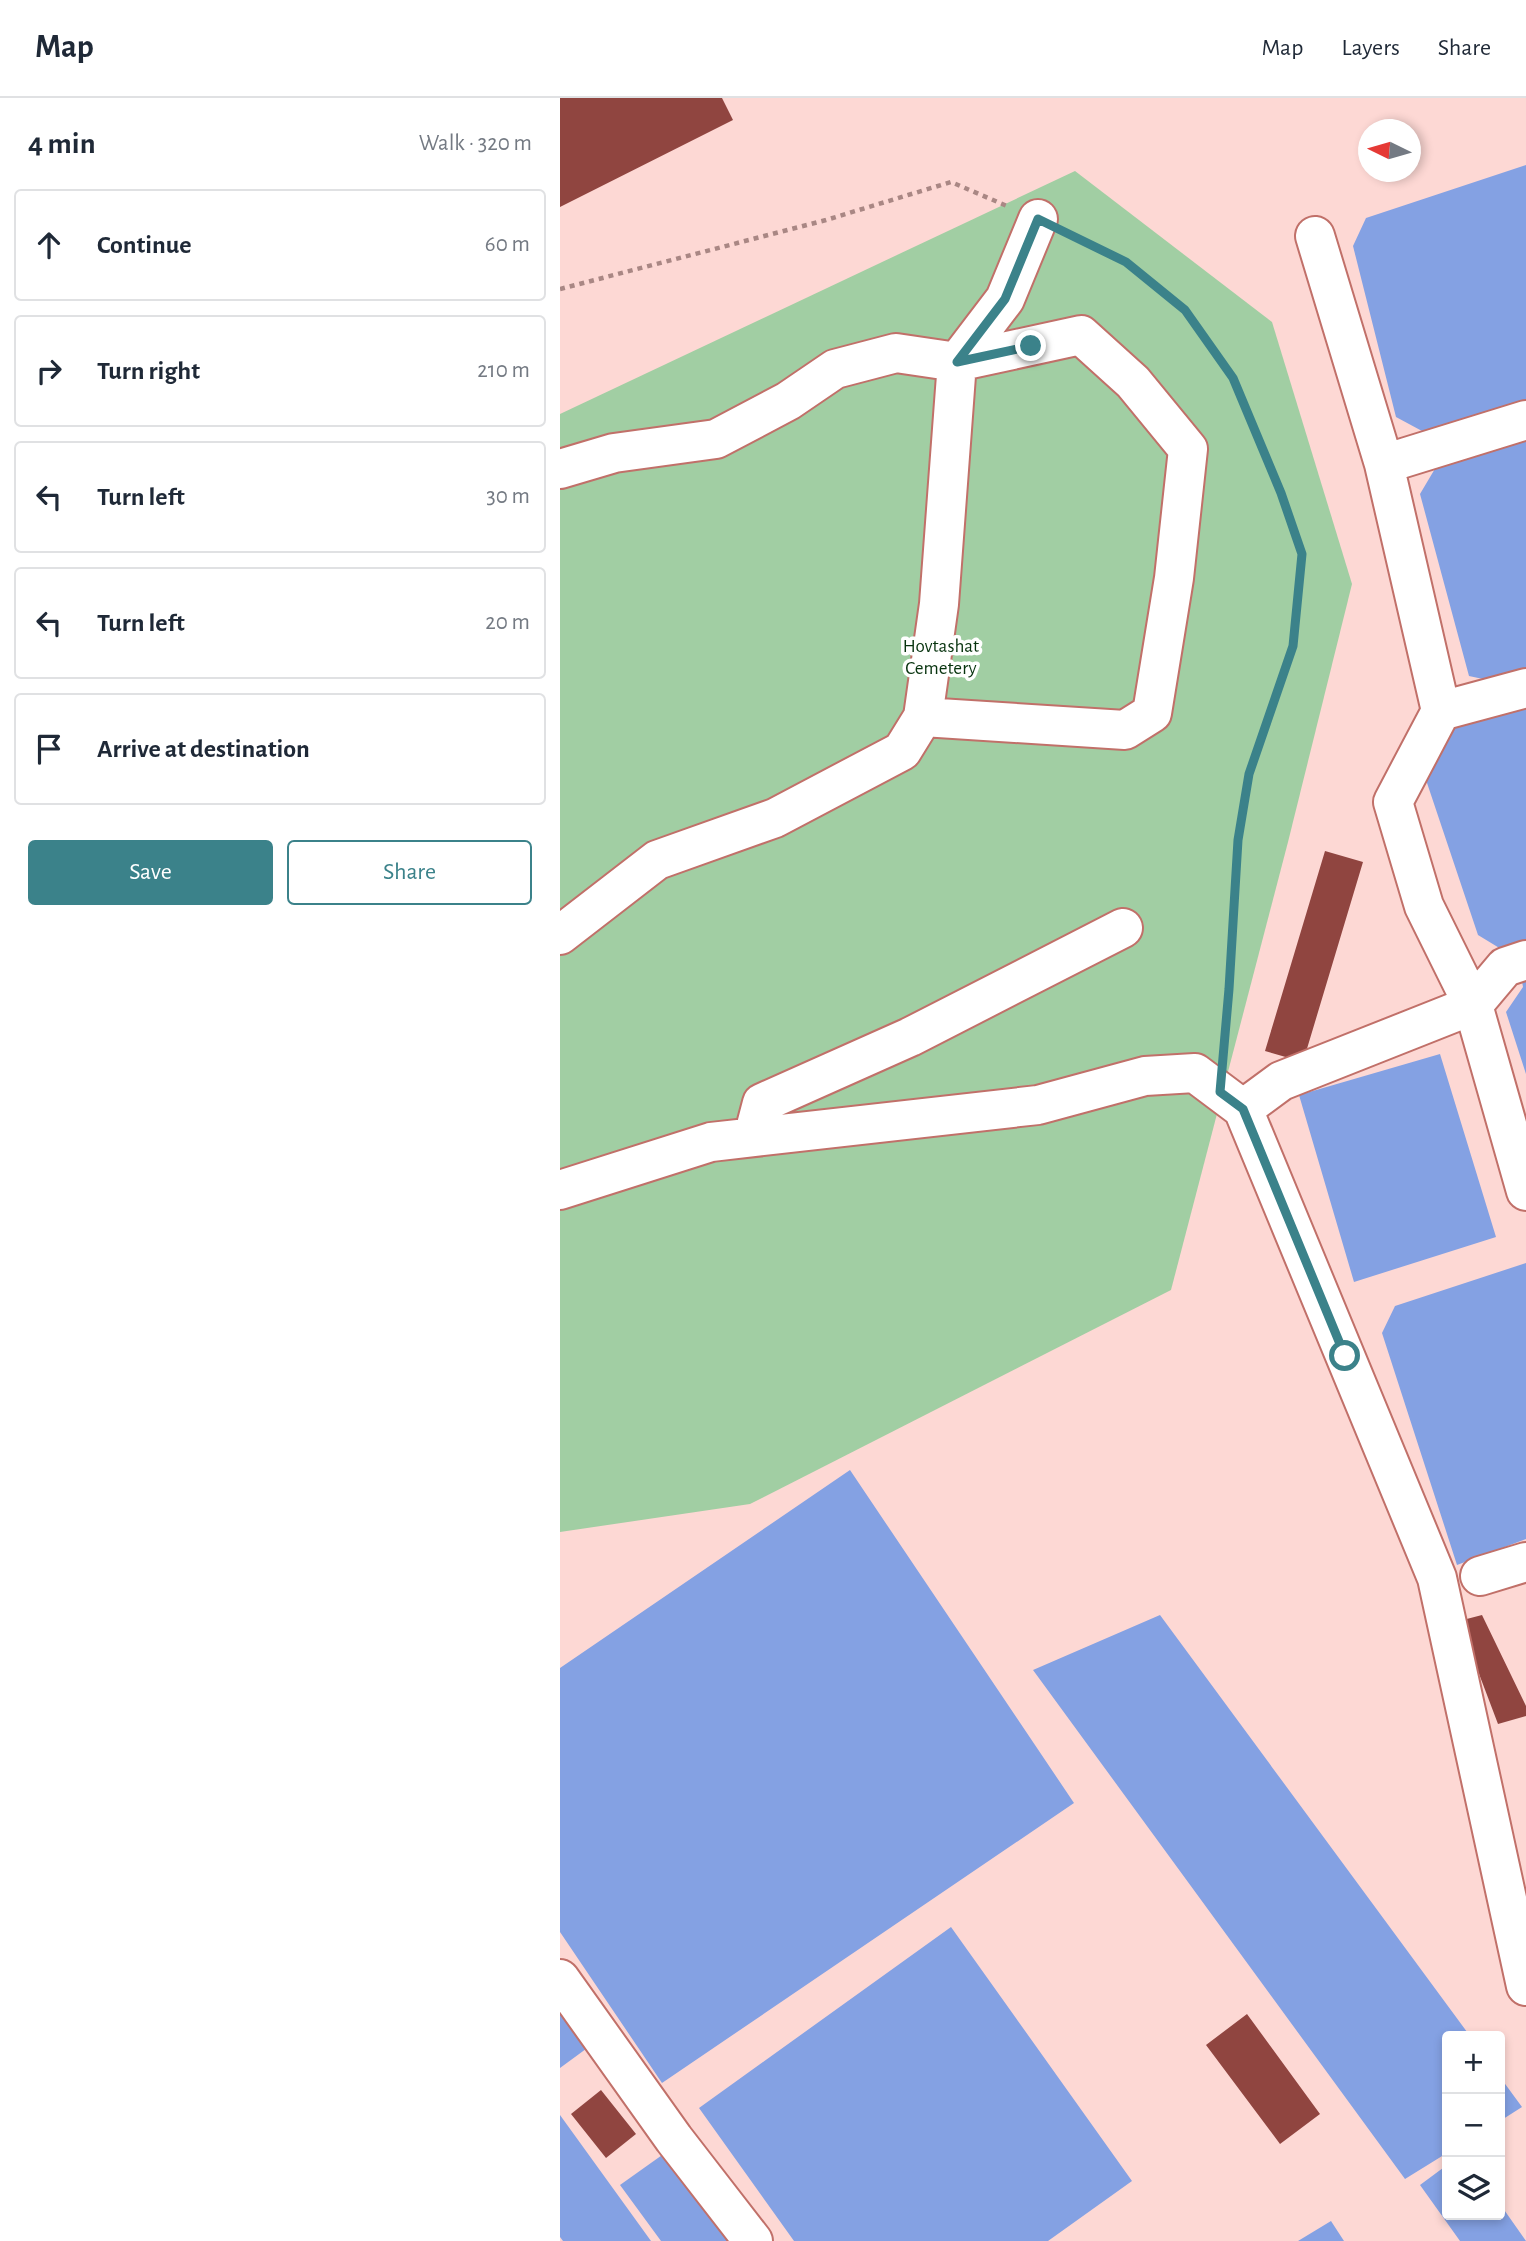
<!DOCTYPE html>
<html lang="en">
<head>
<meta charset="utf-8">
<style>
  :root { --surface:#fff; --page:#f2f2f3; --text:#1f2937; --muted:#747a83; --line:#e0e1e3; --accent:#3b828a }
  body { margin:0; font-family:"Alegreya Sans",sans-serif; background:var(--page); color:var(--text) }
  .controls { position:absolute; right:21px; bottom:21px; display:grid; overflow:hidden; border-radius:7px; box-shadow:0 4px 10px #0003 }
  .controls button { width:63px; height:63px; display:grid; place-items:center; padding:0; border:0; border-bottom:2px solid var(--line); background:var(--surface); color:var(--text); font:35px sans-serif }
  .compass { position:absolute; left:798px; top:21px; width:63px; height:63px; border-radius:50%; background:var(--surface); box-shadow:0 4px 10px #0003; rotate:275deg }
  .stop { position:absolute; width:21px; height:21px; margin:-16px; border:5px solid #3b828a; border-radius:50%; background:#fff }
  .stop.end { background:#3b828a; border-color:#fff; box-shadow:0 2px 7px #0008 }
  .list { margin:0; padding:0; list-style:none }
  h2 { display:flex; justify-content:space-between; align-items:center; height:91px; margin:0; padding:0 28px; font-size:30px }
  h2 small { font-size:23px; font-weight:400; color:var(--muted) }
  .list li { display:grid; grid-template-columns:46px 1fr auto; gap:21px; align-items:center; box-sizing:border-box; height:112px; margin:0 14px 14px; padding:0 14px; border:2px solid var(--line); border-radius:7px }
  .list b { display:block; font-size:26px; white-space:nowrap }
  .list em { font-size:23px; font-style:normal; color:var(--muted) }
  .actions { display:flex; gap:14px; padding:21px 28px }
  .actions a { flex:1; padding:16px 0; border:2px solid var(--accent); border-radius:7px; text-align:center; font-size:24px; color:var(--accent) }
  .actions .main { background:var(--accent); color:#fff }
  .icon { flex:none; width:38px; height:38px; fill:none; stroke:currentColor; stroke-width:2; stroke-linecap:round; stroke-linejoin:round }
  .map { position:relative; flex:none; width:966px; height:2143px; overflow:hidden }
  header { display:flex; align-items:center; gap:42px; box-sizing:border-box; height:98px; padding:0 35px; background:var(--surface); border-bottom:2px solid var(--line) }
  header strong { font-size:33px }
  nav { display:flex; gap:38px; margin-inline-start:auto; font-size:24px }
  main { display:flex }
  aside { flex:1; background:var(--surface) }
  .map>svg:first-child { display:block }
</style>
</head>
<body>
<header>
<strong>Map</strong>
<nav><a>Map</a><a>Layers</a><a>Share</a></nav>
</header>
<main>
<aside>
<h2>4 min<small>Walk · 320 m</small></h2>
<ul class="list">
<li><svg class="icon" aria-label="ahead" viewBox="0 0 24 24"><path d="M12 20V5M6 11l6-6 6 6"/></svg><div><b>Continue</b></div><em>60 m</em></li>
<li><svg class="icon" aria-label="right" viewBox="0 0 24 24"><path d="M7 20v-9h11M14 6l5 5-5 5"/></svg><div><b>Turn right</b></div><em>210 m</em></li>
<li><svg class="icon" aria-label="left" viewBox="0 0 24 24"><path d="M17 20v-9H6M10 6l-5 5 5 5"/></svg><div><b>Turn left</b></div><em>30 m</em></li>
<li><svg class="icon" aria-label="left" viewBox="0 0 24 24"><path d="M17 20v-9H6M10 6l-5 5 5 5"/></svg><div><b>Turn left</b></div><em>20 m</em></li>
<li><svg class="icon" aria-label="arrive" viewBox="0 0 24 24"><path d="M6 21V4h12l-3 4 3 4H6"/></svg><div><b>Arrive at destination</b></div></li>
</ul>
<div class="actions"><a class="main">Save</a><a>Share</a></div>
</aside>
<div class="map">
<svg width="966" height="2143" viewBox="0 0 966 2143">
  <rect width="100%" height="100%" fill="#fdd8d4"/>
  <path fill="#a1cea3" d="M515,73L712,224L792,486L728,744L611,1192L190,1406L0,1434V316Z"/>
  <path fill="#84a1e3" d="M966,67V302L862,333L836,319L793,148L806,120Z
    M966,339V574L937,584L909,578L860,396L876,369Z
    M966,606V843L941,851L918,837L863,673L881,634Z
    M966,876V976L946,914L963,889L961,878Z
    M880,956L936,1139L794,1184L739,997Z
    M966,1165V1441L897,1467L822,1235L835,1208Z
    M290,1372L514,1705L102,1985L0,1834V1570Z
    M600,1517L910,1938H887V2055L845,2081L473,1572Z
    M391,1829L572,2083L488,2143H234L139,2010Z
    M0,1906L30,1948L0,1970Z
    M940,1979L962,2009L940,2023Z
    M0,2017L91,2143H3L0,2139Z
    M105,2055L169,2143H101L60,2087Z
    M887,2067V2117H940V2106L966,2143H900L860,2087Z
    M771,2123L784,2143H738Z"/>
  <path fill="#904540" d="M0,0H162L173,22L0,109Z
    M765,753L803,764L743,964L705,953Z
    M922,1517L966,1608V1618L938,1626L899,1523Z
    M687,1916L760,2016L720,2046L646,1947Z
    M41,1992L76,2036L46,2060L11,2016Z"/>
  <g fill="none" stroke-linecap="round" stroke-linejoin="round">
    <g stroke="#c17069" stroke-width="42">
      <path id="minor" d="M755,138L824,366L881,613
        M824,366L966,322
        M0,371L54,355L156,341L228,303L275,271L336,255L397,264L521,237L573,284L628,351L614,480L592,615L565,632L363,619
        M966,590L881,613L833,704L864,808L913,907L945,869L966,862
        M0,837L97,762L215,720L342,653L363,619L379,506L397,264L445,201L478,121
        M683,1011L721,983L913,907L966,1093
        M193,1039L202,1005L350,939L563,830
        M0,1092L151,1044L478,1007L585,978L635,975L683,1011L877,1480L966,1888
        M920,1478L966,1464
        M0,1881L114,2041L193,2143"/>
    </g>
    <path stroke="#a98784" stroke-width="4.5" stroke-dasharray="5 5" stroke-linecap="butt" d="M509,137L566,165L625,212L673,280L721,395L742,456L732,548L689,676L678,742L663,954
      M0,191L266,122L391,84L447,108"/>
    <use href="#minor" stroke="#fff" stroke-width="38"/>
  </g>
  <g fill="none" stroke-linecap="round" stroke-linejoin="round">
    <path stroke="#3b828a" stroke-width="9" d="M471,248L397,264L445,201L478,121L566,164L625,212L673,280L721,395L742,456L733,548L689,676L678,742L669,891L660,994L683,1011L785,1258"/>
  </g>
  <g text-anchor="middle" stroke-width="7" stroke-linejoin="round" paint-order="stroke">
    <g font-size="19" fill="#07330e" stroke="#fff">
      <text x="381" y="554">Hovtashat<tspan x="381" dy="22">Cemetery</tspan></text>
    </g>
  </g>
</svg>
<div class="controls">
<button>+</button>
<button>−</button>
<button><svg class="icon" aria-label="layers" viewBox="0 0 24 24"><path d="M12 4l9 5-9 5-9-5zM3 14l9 5 9-5"/></svg></button>
</div>
<svg class="compass" viewBox="-18 -18 36 36"><path d="M0-13l5 13h-10z" fill="#e53935"/><path d="M0 13l5-13h-10z" fill="#747a83"/></svg>
<div class="stop" style="left:785px;top:1258px"></div>
<div class="stop end" style="left:471px;top:248px"></div>
</div>
</main>
</body>
</html>
